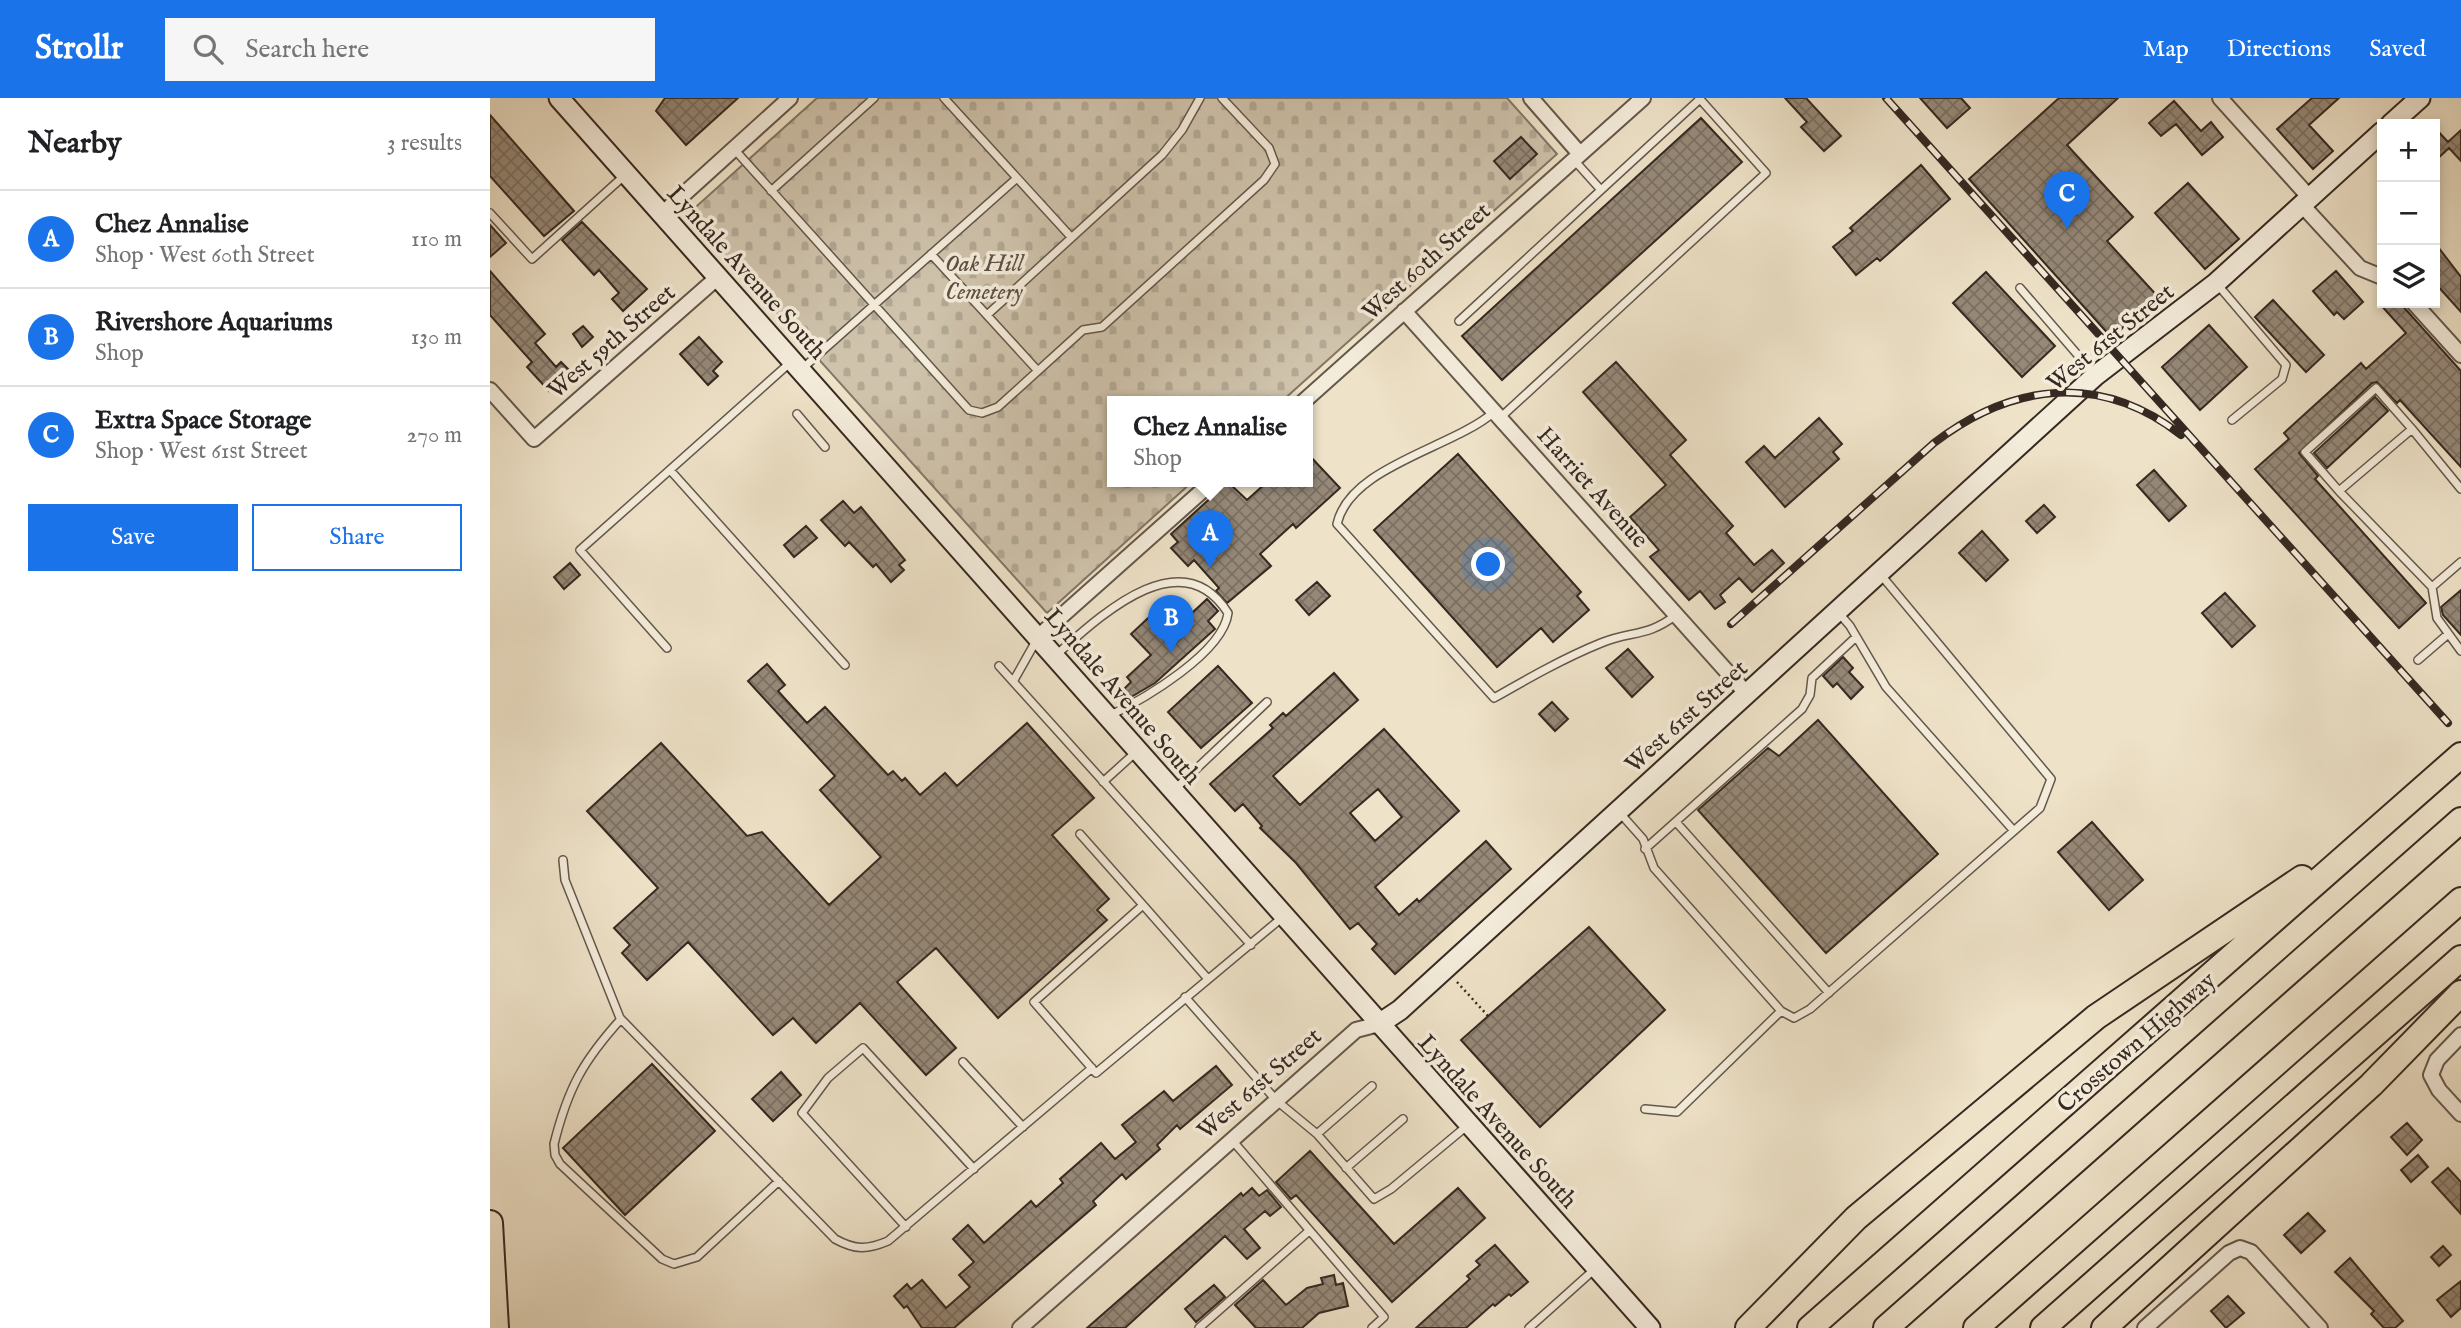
<!DOCTYPE html>
<html lang="en">
<head>
<meta charset="utf-8">
<style>
  :root { --surface:#fff; --page:#f6f6f6; --text:#202124; --muted:#757577; --line:#e0e0e0; --accent:#1a73e8 }
  body { margin:0; font-family:"IM FELL English",serif; background:var(--page); color:var(--text) }
  .controls { position:absolute; right:21px; top:21px; display:grid; overflow:hidden; border-radius:0px; box-shadow:0 4px 10px #0003 }
  .controls button { width:63px; height:63px; display:grid; place-items:center; padding:0; border:0; border-bottom:2px solid var(--line); background:var(--surface); color:var(--text); font:35px sans-serif }
  .you { position:absolute; left:999px; top:467px; width:24px; height:24px; margin:-18px; border:5px solid #fff; border-radius:50%; background:#1a73e8; box-shadow:0 0 0 10px #1a73e833 }
  .badge { display:grid; place-items:center; width:46px; height:46px; border-radius:50%; background:var(--accent); color:#fff; font-size:23px; font-weight:700 }
  .pin { position:absolute; translate:-50% -58px; filter:drop-shadow(0 2px 4px #0008) }
  .pin::after { content:''; position:absolute; top:37px; width:24px; height:21px; background:inherit; clip-path:polygon(0 0,100% 0,50% 100%) }
  .popup { position:absolute; left:617px; top:298px; width:206px; height:91px; box-sizing:border-box; display:grid; place-content:center; border-radius:0px; background:var(--surface); filter:drop-shadow(0 2px 5px #0005); font-size:23px; white-space:nowrap; color:var(--muted) }
  .popup b { font-size:26px; color:var(--text) }
  .popup::after { content:''; position:absolute; left:50%; top:100%; margin-left:-14px; border:14px solid transparent; border-top-color:var(--surface) }
  .list { margin:0; padding:0; list-style:none }
  h2 { display:flex; justify-content:space-between; align-items:center; height:91px; margin:0; padding:0 28px; font-size:30px }
  h2 small { font-size:23px; font-weight:400; color:var(--muted) }
  .list li { display:grid; grid-template-columns:46px 1fr auto; gap:21px; align-items:center; box-sizing:border-box; height:98px; padding:0 28px; border-top:2px solid var(--line) }
  .list b { display:block; font-size:26px; white-space:nowrap }
  .list p { margin:0; font-size:23px; white-space:nowrap; color:var(--muted) }
  .list em { font-size:23px; font-style:normal; color:var(--muted) }
  .actions { display:flex; gap:14px; padding:21px 28px }
  .actions a { flex:1; padding:16px 0; border:2px solid var(--accent); border-radius:0px; text-align:center; font-size:24px; color:var(--accent) }
  .actions .main { background:var(--accent); color:#fff }
  .icon { flex:none; width:38px; height:38px; fill:none; stroke:currentColor; stroke-width:2; stroke-linecap:round; stroke-linejoin:round }
  .map { position:relative; flex:none; width:1971px; height:1230px; overflow:hidden }
  header { display:flex; align-items:center; gap:42px; box-sizing:border-box; height:98px; padding:0 35px; background:var(--accent); color:#fff }
  header strong { font-size:33px }
  nav { display:flex; gap:38px; margin-inline-start:auto; font-size:24px }
  .search { width:490px; height:63px; background:var(--page); display:flex; align-items:center; gap:18px; box-sizing:border-box; padding:0 24px; border-radius:0px; color:var(--muted); font-size:26px }
  main { display:flex }
  aside { flex:1; background:var(--surface) }
  .map>svg:first-child { display:block }
</style>
</head>
<body>
<header>
<strong>Strollr</strong>
<div class="search"><svg class="icon" aria-label="search" viewBox="0 0 24 24"><circle cx="10" cy="10" r="6"/><path d="M15 15l6 6"/></svg>Search here</div>
<nav><a>Map</a><a>Directions</a><a>Saved</a></nav>
</header>
<main>
<aside>
<h2>Nearby<small>3 results</small></h2>
<ul class="list">
<li><span class="badge">A</span><div><b>Chez Annalise</b><p>Shop · West 60th Street</p></div><em>110 m</em></li>
<li><span class="badge">B</span><div><b>Rivershore Aquariums</b><p>Shop</p></div><em>130 m</em></li>
<li><span class="badge">C</span><div><b>Extra Space Storage</b><p>Shop · West 61st Street</p></div><em>270 m</em></li>
</ul>
<div class="actions"><a class="main">Save</a><a>Share</a></div>
</aside>
<div class="map">
<svg width="1971" height="1230" viewBox="0 0 1971 1230">
  <defs>
    <pattern id="cemetery-stones" width="16" height="16" patternUnits="userSpaceOnUse" patternTransform="scale(1.75)"><rect width="16" height="16" fill="#cfc3ac"/><path d="M2 7V4a2 2 0 0 1 4 0v3zM10 15v-3a2 2 0 0 1 4 0v3z" fill="#b2a894"/></pattern>
    <pattern id="building-cross-hatch" width="8" height="8" patternUnits="userSpaceOnUse" patternTransform="scale(1.75)"><rect width="8" height="8" fill="#968978"/><path d="M0 0l8 8M0 8l8-8" fill="none" stroke="#7b7062"/></pattern>
  </defs>
  <rect width="100%" height="100%" fill="#eee2c8"/>
  <filter id="stains"><feTurbulence type="fractalNoise" baseFrequency=".00286" numOctaves="4"/><feColorMatrix values="0 0 0 0 .2 0 0 0 0 .09 0 0 0 0 .02 0 0 0 .5 -.17"/></filter>
  <radialGradient id="worn" r=".72"><stop offset=".6" stop-color="#630" stop-opacity="0"/><stop offset="1" stop-color="#630" stop-opacity=".3"/></radialGradient>
  <path fill="url(#cemetery-stones)" stroke="#827666" stroke-width="2" d="M327,0H1017L1067,56L791,304H622V384H702L557,515L198,116Z"/>
  <path fill="url(#building-cross-hatch)" stroke="#362921" stroke-width="2" fill-rule="evenodd" d="M175,0H248L196,47L166,13Z
    M1295,0H1316L1351,38L1334,53L1311,29L1317,24Z
    M1430,0H1471L1480,10L1457,30Z
    M1569,0H1628L1577,47L1643,119L1617,143L1670,201L1649,219L1646,217L1622,240L1479,81Z
    M1822,0H1849L1819,27L1843,53L1823,71L1787,31Z
    M1684,3L1711,33L1721,24L1733,39L1712,57L1686,26L1671,38L1659,25Z
    M0,17L84,113L54,138L0,78Z
    M1211,20L1252,64L1012,282L972,238Z
    M1945,30L1958,44L1971,32V63L1959,50L1945,63Z
    M1031,39L1047,56L1020,81L1004,63Z
    M1431,67L1460,101L1390,163L1387,160L1366,177L1343,149L1363,133L1360,130Z
    M1698,85L1749,141L1715,171L1665,115Z
    M92,124L157,191L133,213L122,201L129,195L109,172L104,177L72,142Z
    M0,127L16,145L0,159Z
    M1945,145L1971,179V214L1945,185Z
    M0,173L55,236L45,245L66,269L71,264L80,273L59,293L37,269L42,264L0,217Z
    M1846,173L1873,204L1854,221L1847,214L1844,217L1823,193Z
    M1496,174L1565,248L1532,279L1463,205Z
    M1783,202L1834,257L1816,274L1765,219Z
    M1889,205H1910L1971,273V369L1910,302L1907,305L1887,284L1882,285L1809,355L1828,378L1825,381L1936,505L1909,530L1765,371L1799,341L1794,335L1871,265L1876,271L1916,235Z
    M1719,227L1757,269L1710,312L1672,269Z
    M93,228L103,239L92,249L83,236Z
    M209,239L232,264L223,273L228,278L218,287L190,256Z
    M1126,264L1196,342L1180,357L1243,428L1236,435L1264,467L1282,452L1294,465L1262,494L1249,480L1230,497L1235,504L1225,511L1210,493L1199,502L1160,459L1169,452L1140,419L1176,387L1093,294Z
    M1885,299L1898,313L1837,370L1824,355Z
    M1329,320L1352,346L1343,354L1349,361L1295,409L1256,364L1274,348L1285,360Z
    M818,356L850,390L806,430L803,426L770,456L781,468L737,505L726,493L729,490L704,462L698,468L681,450L688,444L681,436L738,384L757,402L777,384H818Z
    M968,356L1091,494L1087,498L1099,512L1063,544L1051,530L1007,569L884,432Z
    M1664,372L1696,408L1679,423L1647,387Z
    M353,403L364,415L371,409L415,462L409,467L414,472L401,484L386,466L383,469L359,444L355,448L331,422Z
    M1554,407L1565,419L1547,435L1536,423Z
    M316,428L327,440L304,459L294,447Z
    M1492,433L1518,462L1496,483L1469,455Z
    M80,465L90,477L74,491L64,479Z
    M827,484L840,498L819,517L806,502Z
    M1971,492V537L1953,517L1951,509Z
    M1735,495L1765,528L1742,549L1712,515Z
    M717,501L728,513L718,523L725,531L665,585L641,599L634,591L641,584L637,579L661,557L641,536L670,509L688,528Z
    M1138,551L1163,579L1142,599L1116,570Z
    M1353,559L1363,570L1359,574L1373,589L1361,601L1347,585L1343,589L1333,578Z
    M277,566L295,587L288,593L317,625L335,609L398,677L403,673L412,683L415,680L430,697L455,675L467,688L537,625L604,700L562,737L619,801L607,812L617,822L508,920L446,850L407,884L466,950L436,977L370,905L326,945L303,920L283,937L198,844L157,882L132,855L140,847L124,830L168,790L97,713L171,645L257,738L272,734L339,807L391,759L330,692L345,678L258,583Z
    M728,568L762,605L711,650L678,614Z
    M844,575L868,602L783,678L810,707L894,631L969,713L885,789L909,817L927,801L929,804L996,743L1021,771L905,876L882,851L887,846L868,825L860,831L806,765L770,730L772,728L753,706L745,713L720,686L783,630L780,627L793,615L796,618ZM888,691L912,719L885,743L860,715Z
    M1062,604L1078,621L1065,633L1049,616Z
    M1328,622L1448,756L1336,855L1208,712L1278,650L1289,658Z
    M1602,724L1653,782L1619,812L1568,754Z
    M1099,829L1175,912L1050,1029L971,942Z
    M162,966L225,1033L135,1117L73,1050Z
    M726,968L742,987L690,1031L687,1027L667,1047L670,1051L636,1081L632,1076L603,1103L606,1107L464,1230H432L417,1208L414,1210L404,1198L417,1186L421,1191L432,1182L456,1210L480,1189L469,1177L484,1164L463,1141L478,1127L494,1145L541,1103L546,1109L573,1085L570,1081L611,1045L625,1061L646,1044L632,1027L674,993L683,1003Z
    M291,974L311,997L283,1023L262,1001Z
    M1917,1025L1932,1042L1917,1057L1901,1039Z
    M820,1053L904,1146L968,1090L995,1120L902,1204L806,1097L801,1101L786,1084Z
    M1928,1057L1938,1069L1921,1084L1911,1072Z
    M1958,1070L1971,1084V1116L1942,1084Z
    M762,1090L769,1098L777,1092L791,1109L780,1118L775,1113L754,1131L770,1150L757,1161L735,1138L635,1230H597L751,1095L753,1098Z
    M1818,1115L1835,1133L1811,1155L1794,1137Z
    M1005,1147L1038,1184L1021,1198L1019,1196L1005,1208L1003,1206L976,1230H926L980,1181L977,1178L990,1167L986,1163Z
    M1953,1148L1961,1157L1949,1168L1941,1159Z
    M1860,1160L1913,1223L1905,1230H1894L1881,1216L1884,1213L1845,1174Z
    M844,1177L846,1187L853,1185L858,1208L829,1215L812,1230H766L745,1207L773,1182L796,1207L817,1190L833,1186L831,1180Z
    M1971,1183V1210L1961,1219L1947,1202Z
    M724,1187L735,1199L706,1224L695,1211Z
    M1738,1198L1754,1215L1736,1230L1721,1213Z"/>
  <g fill="none" stroke-linecap="round" stroke-linejoin="round">
    <g stroke="#64574b" stroke-width="10">
      <path id="lane" d="M454,0L581,139
        M244,51L479,312L492,315L508,309L593,232L612,229L774,82L785,66L779,50L732,0
        M1084,62L1111,92L1210,1
        M281,93L384,0
        M0,115L42,161L135,77
        M441,156L548,273
        M1727,186L1796,267L1792,281L1742,322
        M1530,190L1605,277
        M497,217L672,57L692,32L710,0
        M969,223L1111,92
        M313,270L527,80
        M1004,314C963,350 860,368 847,426L1004,600C1039,580 1074,560 1111,545C1142,532 1156,540 1186,517
        M307,316L335,349
        M1010,320L1276,75L1209,0
        M180,372L355,567
        M1971,391L1922,331L1849,393L1942,489L1971,464
        M1849,393L1815,354L1886,290L1922,331
        M1942,489L1947,520L1971,553
        M1348,514L1360,528L1396,589L1524,733
        M177,550L90,452L302,263
        M566,557C608,520 691,440 738,515C733,555 654,601 619,618
        M1928,562L1957,537
        M509,568L761,847
        M524,582L546,543
        M613,684L646,654
        M684,692L777,604
        M1129,714L1153,741L1164,770L1291,913L1304,920L1320,911L1550,710L1561,681L1391,477
        M1186,724L1339,895
        M590,736L653,807L544,904L606,975L794,818
        M1155,751L1312,611L1320,597L1322,580L1366,539
        M73,762L75,782L130,920L345,1141C365,1152 377,1152 398,1143L602,970
        M653,807L718,881
        M695,899L787,1003L827,1036L884,1101L901,1091L978,1027
        M131,921C93,963 78,990 64,1046L65,1057L70,1066L172,1161L184,1166L207,1159L289,1083
        M473,964L533,1029
        M1155,1011L1187,1014L1291,913
        M827,1036L882,988
        M742,1042L894,1219L882,1230
        M856,1070L913,1021
        M416,1129L312,1015L338,980L373,950L484,1071
        M709,1230L819,1133
        M1039,1230L1106,1170"/>
    </g>
    <g stroke="#64574b" stroke-width="18">
      <path id="street" d="M1041,0L1090,56
        M1730,0L1820,100
        M1812,107L1870,170L1892,179
        M172,116L300,0
        M1924,205L1971,257
        M914,213L1257,596
        M0,292L44,341L228,179
        M813,304L1153,0
        M548,539L722,384
        M1971,937L1947,962L1941,977L1949,992L1971,1016
        M530,1230L866,932L889,926
        M1655,1230L1739,1155L1750,1150L1761,1154L1830,1230"/>
    </g>
    <g stroke="#362921" stroke-width="23">
      <path id="secondary" d="M69,0L1160,1230
        M1901,26L1930,0
        M889,926L910,912L1605,278L1726,185L1892,34"/>
    </g>
    <g stroke="#362921" stroke-width="28">
      <path id="highway" d="M0,1125L6,1230
        M1258,1230L1366,1120L1606,919L1812,780
        M1320,1230L1971,657
        M1396,1230L1971,722
        M1486,1230L1971,802
        M1553,1230L1971,860
        M1614,1230L1881,987L1971,895"/>
    </g>
    <path stroke="#362921" stroke-width="2.5" stroke-dasharray="2 3.5" stroke-linecap="butt" d="M967,884L998,918"/>
    <use href="#lane" stroke="#f4ecdb" stroke-width="7"/>
    <use href="#street" stroke="#f4ecdb" stroke-width="14"/>
    <use href="#secondary" stroke="#f4ecdb" stroke-width="19"/>
    <use href="#highway" stroke="#eee2c8" stroke-width="24"/>
    <g stroke="#362921" stroke-width="8">
      <path id="rail" d="M1396,0L1958,625
        M1241,526L1444,345C1522,285 1610,274 1691,337"/>
    </g>
    <use href="#rail" stroke="#f4ecdb" stroke-width="5" stroke-dasharray="16" stroke-linecap="butt"/>
  </g>
  <g text-anchor="middle" stroke-width="7" stroke-linejoin="round" paint-order="stroke">
    <g font-size="24" fill="#362921" stroke="#f4ecdb">
      <text transform="translate(936 163) rotate(-42)" y="8">West 60th Street</text>
      <text transform="translate(257 174) rotate(48)" y="8">Lyndale Avenue South</text>
      <text transform="translate(1620 239) rotate(-39)" y="8">West 61st Street</text>
      <text transform="translate(121 243) rotate(-41)" y="8">West 59th Street</text>
      <text transform="translate(1103 389) rotate(48)" y="8">Harriet Avenue</text>
      <text transform="translate(633 598) rotate(49)" y="8">Lyndale Avenue South</text>
      <text transform="translate(1196 618) rotate(-42)" y="8">West 61st Street</text>
      <text transform="translate(1646 944) rotate(-41)" y="8">Crosstown Highway</text>
      <text transform="translate(769 985) rotate(-41)" y="8">West 61st Street</text>
      <text transform="translate(1008 1023) rotate(48)" y="8">Lyndale Avenue South</text>
    </g>
    <g font-size="24" font-style="italic" fill="#5c5044" stroke="#f4ecdb">
      <text x="494" y="173">Oak Hill<tspan x="494" dy="28">Cemetery</tspan></text>
    </g>
  </g>
  <rect width="100%" height="100%" filter="url(#stains)"/>
  <rect width="100%" height="100%" fill="url(#worn)"/>
</svg>
<div class="controls">
<button>+</button>
<button>−</button>
<button><svg class="icon" aria-label="layers" viewBox="0 0 24 24"><path d="M12 4l9 5-9 5-9-5zM3 14l9 5 9-5"/></svg></button>
</div>
<div class="you"></div>
<div class="pin badge" style="left:720px;top:470px">A</div>
<div class="popup"><b>Chez Annalise</b>Shop</div>
<div class="pin badge" style="left:681px;top:555px">B</div>
<div class="pin badge" style="left:1577px;top:131px">C</div>
</div>
</main>
</body>
</html>
